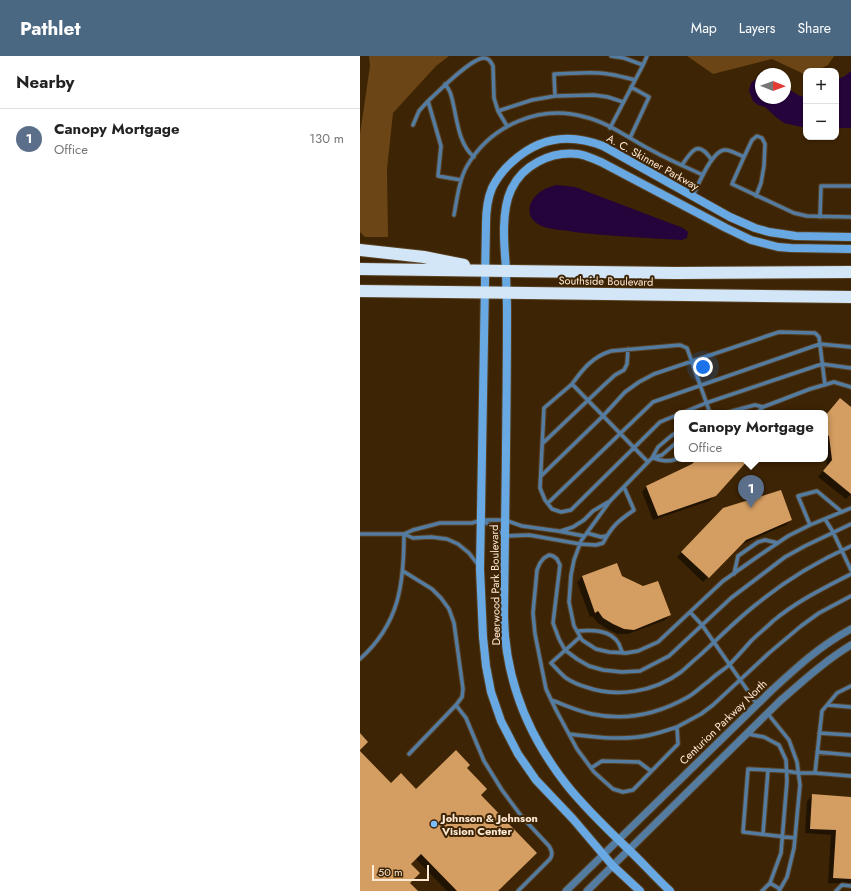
<!DOCTYPE html>
<html lang="en">
<head>
<meta charset="utf-8">
<style>
  :root { --surface:#fff; --page:#f2f2f2; --text:#222; --muted:#767676; --line:#e0e0e0; --accent:#4b6883 }
  body { margin:0; font-family:Jost,sans-serif; background:var(--page); color:var(--text) }
  .controls { position:absolute; right:12px; top:12px; display:grid; overflow:hidden; border-radius:8px; box-shadow:0 1px 3px #0004 }
  .controls button { width:36px; height:36px; display:grid; place-items:center; padding:0; border:0; border-bottom:1px solid var(--line); background:var(--surface); color:var(--text); font:20px sans-serif }
  .compass { position:absolute; left:395px; top:12px; width:36px; height:36px; border-radius:50%; background:var(--surface); box-shadow:0 1px 3px #0004; rotate:91deg }
  .scale { position:absolute; left:12px; bottom:10px; width:57px; box-sizing:border-box; padding-left:4px; border:2px solid #ffead5; border-top:0; font-size:11px; line-height:14px; white-space:nowrap; color:#ffead5; -webkit-text-stroke:3px #3d2404; paint-order:stroke }
  .you { position:absolute; left:343px; top:311px; width:14px; height:14px; margin:-10px; border:3px solid #fff; border-radius:50%; background:#1a73e8; box-shadow:0 0 0 6px #1a73e833 }
  .badge { display:grid; place-items:center; width:26px; height:26px; border-radius:50%; background:var(--accent); color:#fff; font-size:13px; font-weight:700 }
  .pin { position:absolute; translate:-50% -33px; filter:drop-shadow(0 1px 2px #0008) }
  .pin::after { content:''; position:absolute; top:21px; width:14px; height:12px; background:inherit; clip-path:polygon(0 0,100% 0,50% 100%) }
  .popup { position:absolute; left:314px; top:354px; width:154px; height:52px; box-sizing:border-box; display:grid; place-content:center; border-radius:8px; background:var(--surface); filter:drop-shadow(0 1px 3px #0005); font-size:13px; white-space:nowrap; color:var(--muted) }
  .popup b { font-size:15px; color:var(--text) }
  .popup::after { content:''; position:absolute; left:50%; top:100%; margin-left:-8px; border:8px solid transparent; border-top-color:var(--surface) }
  .list { margin:0; padding:0; list-style:none }
  h2 { display:flex; justify-content:space-between; align-items:center; height:52px; margin:0; padding:0 16px; font-size:17px }
  h2 small { font-size:13px; font-weight:400; color:var(--muted) }
  .list li { display:grid; grid-template-columns:26px 1fr auto; gap:12px; align-items:center; box-sizing:border-box; height:60px; padding:0 16px; border-top:1px solid var(--line) }
  .list b { display:block; font-size:15px; white-space:nowrap }
  .list p { margin:0; font-size:13px; white-space:nowrap; color:var(--muted) }
  .list em { font-size:13px; font-style:normal; color:var(--muted) }
  .map { position:relative; flex:none; width:491px; height:835px; overflow:hidden }
  header { display:flex; align-items:center; gap:24px; box-sizing:border-box; height:56px; padding:0 20px; background:var(--accent); color:#fff }
  header strong { font-size:19px }
  nav { display:flex; gap:22px; margin-inline-start:auto; font-size:14px }
  main { display:flex }
  aside { flex:1; background:var(--surface) }
  .map>svg:first-child { display:block }
</style>
</head>
<body>
<header>
<strong>Pathlet</strong>
<nav><a>Map</a><a>Layers</a><a>Share</a></nav>
</header>
<main>
<aside>
<h2>Nearby<small></small></h2>
<ul class="list">
<li><span class="badge" style="background:#5c6f8a">1</span><div><b>Canopy Mortgage</b><p>Office</p></div><em>130 m</em></li>
</ul>
</aside>
<div class="map">
<svg width="491" height="835" viewBox="0 0 491 835">
  <rect width="100%" height="100%" fill="#3d2404"/>
  <path fill="#6b4516" d="M9,0H89L76,10L33,57L27,113L28,181H5L0,176V78L10,10Z
    M327,0H474L468,9L456,15H446V19L412,3L353,18Z"/>
  <path fill="#25033b" d="M491,15V72H476V24L485,20Z
    M401,21V42H425V31L440,40L446,41V72L424,67L417,62L405,51L398,49L393,45L389,35L391,27L396,23Z
    M197,129L215,131L323,172L328,176L327,182L322,184C286,182 250,180 214,176C205,174 193,174 184,171C162,163 167,142 185,133C188,131 193,130 197,129Z"/>
  <path fill="#0007" d="M480,343L491,352V438L486,443L458,421L467,410L465,392V360Z
    M338,403H388L349,445L293,464L282,436L287,430L332,409Z
    M364,452L431,464L426,469L380,489L343,526L317,501Z
    M222,521H261L283,531L310,559L305,564L268,578H258L247,573L238,567L232,560L230,561L217,526Z
    M0,697L31,728L56,735L106,712L119,739L137,835H87L55,802L50,808L49,827L57,835H0Z
    M453,739L491,742V828L468,827L471,779L445,777L447,745Z"/>
  <path fill="#d49d62" d="M480,342L491,351V438L463,415L472,404L469,380L465,377V360Z
    M337,403H389L356,440L298,460L286,430L332,408Z
    M421,434L432,464L386,484L349,522L321,496L363,452Z
    M257,507L262,520L283,530L298,525L311,559L274,574L264,573L253,568L243,562L238,555L235,557L222,520Z
    M0,677L8,686L0,694Z
    M96,694L110,709L107,712L127,733L121,739L177,797L138,835H97L61,798L51,808L60,817L50,827L58,835H0V695L31,727L41,717L56,733Z
    M452,738L491,741V823L473,822L476,774L450,773Z"/>
  <g fill="none" stroke-linecap="round" stroke-linejoin="round">
    <g stroke="#584021" stroke-width="5.5">
      <path id="lane" d="M283,9L287,0
        M85,28C88,32 90,35 91,39C97,59 97,87 114,101
        M195,40L194,18C212,18 230,15 248,18C257,19 266,22 275,24
        M138,55L172,44L195,40L234,39L248,41L263,46
        M53,69L59,55L68,45
        M250,72L283,9L264,2L251,0
        M270,82L289,41L271,31
        M384,101L392,84L397,80L402,82L405,88L404,110L401,127L396,140
        M322,109C332,94 338,84 351,103
        M101,124L78,120L81,90L68,45C78,36 111,2 124,2C129,2 131,6 133,10L134,42L138,55L147,70
        M333,140C338,129 351,96 364,94C370,93 379,99 384,101L372,128L434,157L447,160L491,161
        M94,159C97,143 99,124 107,110C131,69 180,48 225,61C250,67 271,84 293,95C309,104 326,111 343,119
        M460,161L461,130H491
        M212,328C223,313 232,301 251,295L320,289L327,292L350,357
        M322,357L346,347L462,308L491,312
        M365,357L395,349L403,351
        M394,357L398,356L403,351L450,333L474,326L491,331
        M317,376L311,380L298,391L292,402L250,445L221,485L214,504L211,519L209,546L214,570L222,584L236,593L249,596L266,597L278,595L298,586L363,525L397,501L428,480L450,469L491,452
        M183,387L243,330L255,319L264,314L267,308L268,293
        M292,402L302,399L317,386
        M293,402C302,405 308,406 317,403
        M288,406L212,328L184,352L180,432L185,444L192,453L201,456L211,454L300,366L317,359
        M181,420L243,360L265,336L279,326L294,318L419,276L455,277L459,281L465,329
        M188,447L293,346L460,288L491,291
        M465,463L473,476L491,514
        M122,464L145,480L169,479L220,488L236,489L243,487C252,470 258,465 274,454L264,431
        M491,468L445,490L425,501L371,542L309,600L280,615L262,616L243,614L229,610L217,603L205,594L199,583L193,567L200,509L197,503L193,500L189,499L184,502L180,507L177,514L173,557L175,578L186,633L196,654L217,693L234,716L253,733L263,736L273,734L318,688L317,671L341,658L353,649L409,597L441,570L459,557L491,540
        M450,469L438,440L457,435L482,456
        M201,475L213,471L224,464L233,455L248,446
        M227,477L241,481L246,480
        M0,478H44L53,482L71,481L87,483L98,488L109,497L119,510
        M44,478L53,474L80,467H112L122,464H145L162,470L198,475L224,480
        M43,515L72,533L81,542L89,553L94,567L103,633L102,641L96,649L49,698
        M374,518L378,500L398,486L405,484L418,487
        M330,556L342,569L397,648
        M217,575C231,574 251,573 259,588C260,591 261,594 263,597
        M220,581L191,607C196,612 201,618 206,622C212,626 219,629 226,631C257,642 294,636 321,616C327,611 333,605 339,600C359,582 377,563 398,547C426,524 458,505 491,490
        M0,603C39,568 44,529 44,478
        M191,644C205,649 218,655 232,658C265,665 298,658 328,641C335,637 342,630 349,625C355,619 362,615 368,610C376,602 384,593 391,585C398,578 406,572 413,565C437,545 464,532 491,518
        M96,649L106,662L124,705L142,734L162,761L189,790C192,795 193,798 190,803L158,835
        M467,649L491,651
        M408,658L429,684L437,706L440,729L434,792L427,821L419,835
        M459,677L491,679
        M209,678C235,681 263,685 290,679C299,677 308,674 317,671
        M388,678L404,681L419,689L426,704L427,725L421,797L410,827L402,835
        M457,696L491,699
        M231,712L242,705L279,706L291,715
        M455,717L462,655L477,637L491,630
        M403,778L408,714
        M435,782L383,776L388,713L427,715L438,717H455L491,720
        M410,827L420,833
        M476,835L482,829L491,830"/>
    </g>
    <g stroke="#584021" stroke-width="9">
      <path id="street" d="M206,835L412,634C437,611 461,589 491,573
        M227,835L421,644C444,624 465,605 491,589"/>
    </g>
    <g stroke="#584021" stroke-width="10">
      <path id="secondary" d="M280,835L253,810L213,763L176,724L158,698L141,665L131,636L126,610L123,581L120,513L126,168C126,156 127,144 132,132C137,122 144,113 152,106C179,81 210,77 243,90L370,161L395,172L409,176L436,180L491,181
        M310,835C295,821 282,806 267,792C246,772 224,751 206,728C167,678 145,623 144,560C145,458 147,356 147,254C147,240 146,226 146,212C144,189 141,155 151,134C162,109 191,95 218,98C226,99 233,103 241,106L366,172L391,184L418,191L431,192L491,193"/>
    </g>
    <g stroke="#584021" stroke-width="14">
      <path id="highway" d="M0,194L64,201L104,209
        M0,213L315,217L491,216
        M0,235L491,241"/>
    </g>
    <use href="#lane" stroke="#547ba0" stroke-width="3.5"/>
    <use href="#street" stroke="#547ba0" stroke-width="7"/>
    <use href="#secondary" stroke="#68a9e4" stroke-width="8"/>
    <use href="#highway" stroke="#d3e6f8" stroke-width="12"/>
  </g>
  <circle fill="#7dbef9" stroke="#3d2404" stroke-width="1.5" cx="74" cy="768" r="4"/>
  <g text-anchor="middle" stroke-width="4" stroke-linejoin="round" paint-order="stroke">
    <g font-size="11" fill="#ffead5" stroke="#3d2404">
      <text transform="translate(293 106) rotate(29)" y="4">A. C. Skinner Parkway</text>
      <text transform="translate(246 225) rotate(1)" y="4">Southside Boulevard</text>
      <text transform="translate(135 529) rotate(-91)" y="4">Deerwood Park Boulevard</text>
      <text transform="translate(363 666) rotate(-44)" y="4">Centurion Parkway North</text>
    </g>
    <g font-size="11" font-weight="bold" fill="#ffead5" stroke="#3d2404" text-anchor="start">
      <text x="82" y="766">Johnson &amp; Johnson<tspan x="82" dy="13">Vision Center</tspan></text>
    </g>
  </g>
</svg>
<div class="controls">
<button>+</button>
<button>−</button>
</div>
<svg class="compass" viewBox="-18 -18 36 36"><path d="M0-13l5 13h-10z" fill="#e53935"/><path d="M0 13l5-13h-10z" fill="#767676"/></svg>
<div class="scale">50 m</div>
<div class="you"></div>
<div class="pin badge" style="left:391px;top:452px;background:#5c6f8a">1</div>
<div class="popup"><b>Canopy Mortgage</b>Office</div>
</div>
</main>
</body>
</html>
